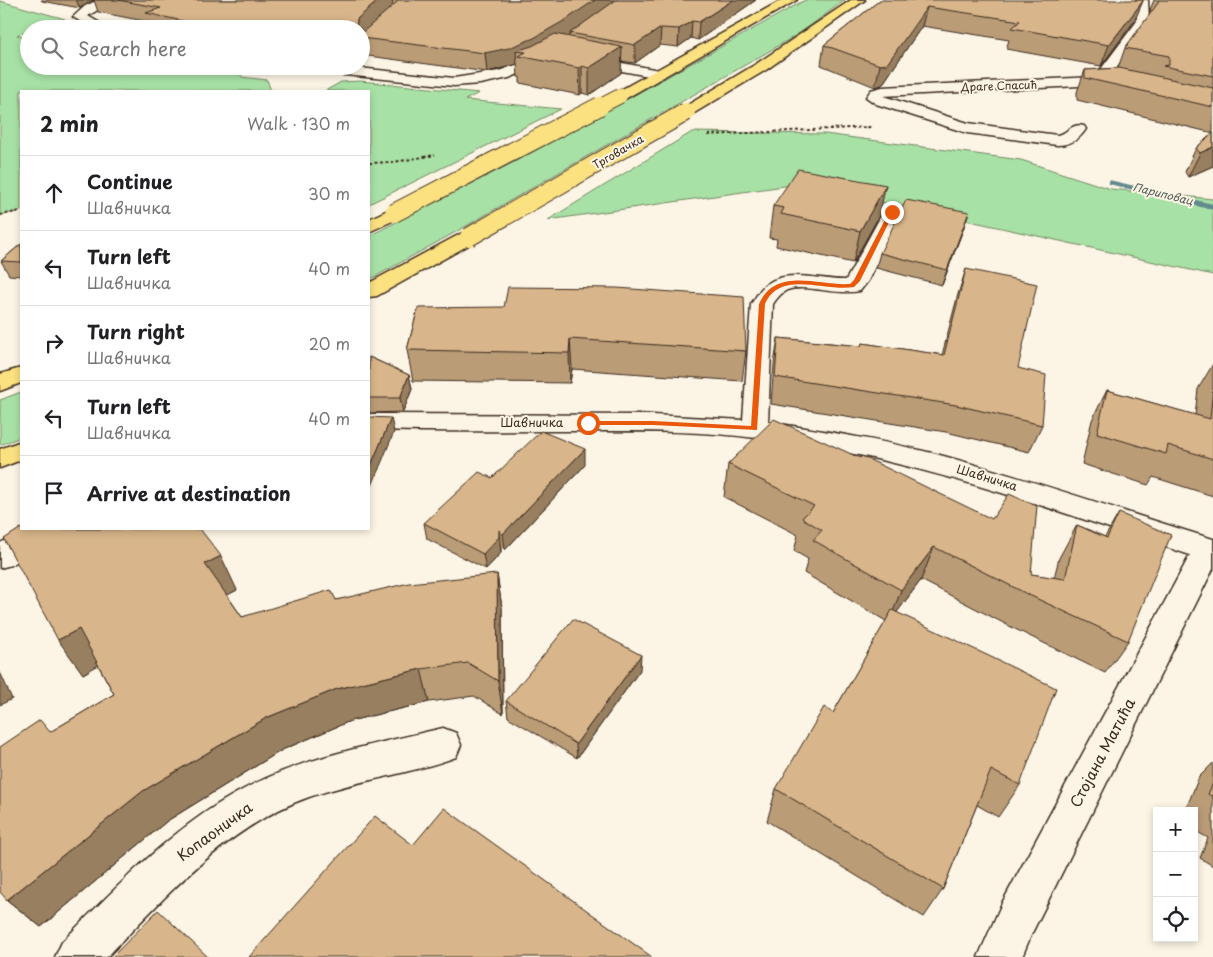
<!DOCTYPE html>
<html lang="en">
<head>
<meta charset="utf-8">
<style>
  :root { --surface:#fff; --page:#f6f6f6; --text:#202124; --muted:#757577; --line:#e0e0e0 }
  body { margin:0; font-family:"Playpen Sans",sans-serif; background:var(--page); color:var(--text) }
  .controls { position:absolute; right:15px; bottom:15px; display:grid; overflow:hidden; border-radius:0px; box-shadow:0 2px 8px #0003 }
  .controls button { width:45px; height:45px; display:grid; place-items:center; padding:0; border:0; border-bottom:1px solid var(--line); background:var(--surface); color:var(--text); font:25px sans-serif }
  .stop { position:absolute; width:15px; height:15px; margin:-11px; border:4px solid #ea580c; border-radius:50%; background:#fff }
  .stop.end { background:#ea580c; border-color:#fff; box-shadow:0 1px 5px #0008 }
  .list { margin:0; padding:0; list-style:none }
  h2 { display:flex; justify-content:space-between; align-items:center; height:65px; margin:0; padding:0 20px; font-size:21px }
  h2 small { font-size:16px; font-weight:400; color:var(--muted) }
  .list li { display:grid; grid-template-columns:32px 1fr auto; gap:15px; align-items:center; box-sizing:border-box; height:75px; padding:0 20px; border-top:1px solid var(--line) }
  .list b { display:block; font-size:19px; white-space:nowrap }
  .list p { margin:0; font-size:16px; white-space:nowrap; color:var(--muted) }
  .list em { font-size:16px; font-style:normal; color:var(--muted) }
  .icon { flex:none; width:28px; height:28px; fill:none; stroke:currentColor; stroke-width:2; stroke-linecap:round; stroke-linejoin:round }
  .map { position:relative; flex:none; width:1213px; height:957px; overflow:hidden }
  .search { position:absolute; background:var(--surface); box-shadow:0 2px 8px #0003; left:20px; top:20px; width:350px; height:55px; display:flex; align-items:center; gap:12px; box-sizing:border-box; padding:0 18px; border-radius:28px; color:var(--muted); font-size:19px }
  .panel { position:absolute; background:var(--surface); box-shadow:0 2px 8px #0003; left:20px; top:90px; width:350px; height:440px; border-radius:0px }
  .map>svg:first-child { display:block }
</style>
</head>
<body>
<div class="map">
<svg width="1213" height="957" viewBox="0 0 1213 957">
  <rect width="100%" height="100%" fill="#fcf5e5"/>
  <filter id="ink" filterUnits="userSpaceOnUse"><feTurbulence type="fractalNoise" baseFrequency=".02" numOctaves="2"/><feDisplacementMap in="SourceGraphic" scale="10" xChannelSelector="R" yChannelSelector="G"/><feConvolveMatrix kernelMatrix="1 2 1 2 8 2 1 2 1" color-interpolation-filters="sRGB"/></filter>
  <g filter="url(#ink)">
    <path fill="#a8e1a5" stroke="#728662" d="M805,0H845L800,33L766,53L454,233L369,280V236L516,161Z
      M0,1L65,19L35,29H29V31L17,35L29,38V66H229L237,68L242,77L267,80L271,91H21V211L0,215Z
      M360,81L479,93L465,100L561,109L369,204V91H325L341,82Z
      M692,132L825,134L1021,160L1111,189L1213,199V275L925,211L791,185L548,220Z
      M21,392V437L0,445V400Z"/>
    <g fill="none" stroke-linecap="round" stroke-linejoin="round">
      <path fill="#628a8f" fill-rule="evenodd" d="M1109,180L1213,204V210L1109,184Z"/>
      <g stroke="#3b2a1e" stroke-width="3">
        <path id="minor" d="M98,0H114L88,16L110,29H93L73,17L85,6Z
          M1136,0H1148L1149,21L1108,79L1121,82L1123,85L1121,88L1116,89L1099,85L883,96L968,123L1057,135C1068,134 1071,122 1084,126L1086,129C1079,140 1070,145 1057,145L967,133L876,104L866,97L871,90L882,87L1095,77L1137,21Z
          M550,52L555,53L557,56L555,59L509,78L480,84L454,86L295,70L288,66H340L454,78L499,71Z
          M585,56L659,70L664,71L666,74L664,77L659,78L580,63L578,60Z
          M892,206L899,208L901,212L868,281L860,291C837,296 804,283 787,290C781,293 777,298 773,304L768,422C825,431 881,440 936,454C1030,479 1121,511 1213,539V569L1032,933L1022,957H978L1002,903L1190,555C1048,508 906,455 756,438C702,431 646,431 592,431C518,431 443,432 369,430V414L653,415L743,420L751,304C755,299 758,292 762,288C784,266 820,281 846,280L883,212L885,208Z
          M28,529H68L63,537L11,565L0,568V543Z
          M443,728L456,733L461,745L456,757C408,775 357,780 309,797C227,826 165,897 107,957H55L62,942C118,886 173,826 244,789C306,756 376,744 443,728Z"/>
      </g>
      <g stroke="#3b2a1e" stroke-width="3">
        <path id="major" d="M782,0H797L625,99H615L612,96L615,93Z
          M851,0H865L766,70L691,115H681L678,112L681,109L756,64Z
          M394,207L401,209L403,213L401,217L369,232V219Z
          M469,231L476,233L479,237L476,241L377,296L369,297V283L462,233Z
          M21,368V383L0,391V374Z
          M21,441V460L0,468V449Z"/>
      </g>
      <path stroke="#3b2a1e" stroke-width="2" stroke-dasharray="3 2.5" stroke-linecap="butt" d="M708,135L871,127
        M369,163L394,162L435,155
        M0,215L21,211"/>
      <use href="#minor" fill="#fcf5e5" fill-rule="evenodd"/>
      <use href="#major" fill="#fbe180" fill-rule="evenodd"/>
      <g stroke="#3b2a1e" stroke-width="16" stroke-linecap="butt">
        <path id="major-bridge-far1" d="M597,108L620,96"/>
      </g>
      <g stroke="#3b2a1e" stroke-width="20" stroke-linecap="butt">
        <path id="major-bridge" d="M394,213L600,106
          M469,237L686,112"/>
      </g>
      <use href="#major-bridge-far1" stroke="#fbe180" stroke-width="14"/>
      <use href="#major-bridge" stroke="#fbe180" stroke-width="18"/>
    </g>
    <path fill="#ba9c77" stroke="#3b2a1e" d="M41,0H756L698,40L691,38L678,47L660,45L635,63L621,61V73L589,95L582,93L580,95L520,83V77H518L517,64L511,66L487,72L361,55V29H151L149,22L98,12L94,0L80,8L42,1Z
      M880,0L1135,20L1101,66L1006,49L1009,40L922,26L882,85L875,87L821,65L824,45Z
      M1154,0H1213V133L1077,100V92L1085,70L1118,68L1125,48L1150,14V10Z
      M1213,133V166L1188,177L1185,172L1196,148Z
      M773,206L879,216L853,263L776,246L777,239L769,238Z
      M964,227L942,285L876,268L880,253Z
      M21,244V276L9,275L1,261Z
      M966,269L1018,368L1042,425L1029,452L946,432L771,404L774,364L778,338L861,346L862,343L942,355L958,294Z
      M418,308L746,351L742,381L572,369L570,383L413,381L407,350Z
      M369,357L409,375L412,389L403,412L369,413Z
      M1213,364V496L1153,477L1148,485L1082,464L1092,420L1107,390L1195,415L1198,389Z
      M728,464L1031,574L1054,578L1059,558L1077,525L1105,537L1119,513L1128,641L1105,673L1011,627L921,580L897,612L1020,785L998,817L977,805L943,889L924,917L767,821L776,789L833,713L886,621L804,573L808,559L794,551L798,535L724,497Z
      M585,465L505,550L501,546V553L486,569L427,539L424,523L492,478Z
      M4,539L237,590L227,595L242,617L336,600L497,574L502,608L503,714L474,696L429,702L350,721L282,750L167,821L41,927L7,900L50,732L114,694L98,665L83,674Z
      M640,670L577,758L508,717L506,701Z
      M1213,763V866L1200,858L1208,838L1194,830V811H1185L1199,777Z"/>
    <path fill="#977f61" stroke="#3b2a1e" d="M76,0H94L80,8Z
      M379,0H392L394,10L361,35V29H356L357,19Z
      M595,0H618L570,33V35L568,37L526,52L516,51L517,64L511,66L487,72L485,53Z
      M733,0H756L698,40L699,22Z
      M1143,1L1135,20L1101,66L1109,45Z
      M927,7L922,26L882,85L875,87L880,65Z
      M692,21L691,38L678,47L679,29Z
      M661,28L660,45L635,63V45Z
      M622,47L621,73L589,95V68Z
      M582,66V93L580,95L579,68Z
      M1213,147V166L1188,177L1200,153Z
      M886,185L879,216L853,263L860,231Z
      M969,212L964,227L942,285L947,270Z
      M570,339L572,369L570,383L569,353Z
      M409,375L412,389L403,412L400,398Z
      M391,418L394,432L369,493V470Z
      M585,449V465L505,550L503,534Z
      M499,530L501,553L486,569L483,554Z
      M934,547L921,580L889,623L901,590Z
      M221,556L237,590L222,598L205,564Z
      M497,574L502,608L503,714L498,681Z
      M79,629L102,663L83,674L58,640Z
      M641,655L640,670L577,758L576,744Z
      M421,669L429,702L350,721L282,750L167,821L41,927L7,900L143,791L266,718L337,689Z
      M0,672L12,699L0,705Z"/>
    <path fill="#d8b58a" stroke="#3b2a1e" d="M118,0H379L357,19L356,29H220L146,13L161,8Z
      M398,0H595L567,19L534,38L509,48L485,53L361,38V32L364,31L396,3Z
      M616,0H733L699,22L692,21L679,29L661,28L635,45L570,33Z
      M880,0H1143V1L1109,45L1012,28L1020,21L927,7L887,64L880,65L824,45Z
      M1158,0H1213V76L1163,66L1169,65V56L1125,48L1158,3Z
      M555,34L622,47L589,68L582,66L579,68L519,56L526,52L516,51L532,46Z
      M1119,68L1213,88V107L1085,78V70Z
      M1213,133V147L1200,153L1196,148Z
      M798,169L886,185L860,231L781,214L784,208L773,206Z
      M906,200L969,212L947,270L880,253Z
      M21,244V262L1,261Z
      M966,269L1037,284L1018,368L1046,375L1042,425L956,405L775,377L778,338L861,346L862,343L944,355Z
      M508,287L617,288L744,297L746,351L570,339L569,353L407,350L418,308L504,307Z
      M369,357L409,375L400,398H369Z
      M1213,388V459L1168,445L1166,454L1097,433L1107,390L1210,419Z
      M369,417L391,418L369,470Z
      M774,419L860,458L862,456L992,519L1009,494L1037,506L1031,574L1065,579L1077,525L1107,538L1119,513L1171,535L1128,641L1029,595L934,547L901,590L813,540L822,530L802,518L814,506L728,464Z
      M541,431L585,449L503,534L499,530V537L483,554L424,523L479,472L492,478Z
      M21,528V529H200L221,556L205,564L242,617L331,590L336,600L409,583L497,574L498,681L468,663L421,669L337,689L266,718L143,791L7,900L0,892V747L40,720L50,732L114,694L79,629L58,640L4,539Z
      M892,610L1056,688L1020,785L991,770L943,889L776,789L824,707L833,713Z
      M573,619L641,655L576,744L506,701Z
      M1213,783V797L1208,794Z
      M444,808L652,957H249L375,816L413,845Z
      M158,910L208,957H112Z"/>
  </g>
  <path fill="#ea580c" d="M892,210L894,212L860,281L854,287C825,292 780,269 765,304L757,430L653,425H585L584,423L588,421H653L751,426L759,304C776,266 818,286 850,284L854,280L889,212Z"/>
  <g text-anchor="middle" stroke-width="4" stroke-linejoin="round" paint-order="stroke">
    <g font-size="11" fill="#3b2a1e" stroke="#fcf5e5">
      <text transform="translate(999 86) rotate(-2)" y="4">Драге Спасић</text>
      <text transform="translate(618 152) rotate(-30)" y="4">Трговачка</text>
    </g>
    <g font-size="11" font-style="italic" fill="#4e5a57" stroke="#fcf5e5">
      <text transform="translate(1163 194) rotate(14)" y="4">Париповац</text>
    </g>
    <g font-size="12" fill="#3b2a1e" stroke="#fcf5e5">
      <text x="532" y="427">Шавничка</text>
      <text transform="translate(987 478) rotate(17)" y="4">Шавничка</text>
    </g>
    <g font-size="15" fill="#3b2a1e" stroke="#fcf5e5">
      <text transform="translate(1103 753) rotate(-62)" y="5">Стојана Матића</text>
      <text transform="translate(215 832) rotate(-36)" y="5">Копаоничка</text>
    </g>
  </g>
</svg>
<div class="controls">
<button>+</button>
<button>−</button>
<button><svg class="icon" aria-label="locate" viewBox="0 0 24 24"><circle cx="12" cy="12" r="6"/><path d="M12 2v4M12 18v4M2 12h4M18 12h4"/></svg></button>
</div>
<div class="stop" style="left:588px;top:423px"></div>
<div class="stop end" style="left:892px;top:212px"></div>
<div class="search"><svg class="icon" aria-label="search" viewBox="0 0 24 24"><circle cx="10" cy="10" r="6"/><path d="M15 15l6 6"/></svg>Search here</div>
<section class="panel">
<h2>2 min<small>Walk · 130 m</small></h2>
<ul class="list">
<li><svg class="icon" aria-label="ahead" viewBox="0 0 24 24"><path d="M12 20V5M6 11l6-6 6 6"/></svg><div><b>Continue</b><p>Шавничка</p></div><em>30 m</em></li>
<li><svg class="icon" aria-label="left" viewBox="0 0 24 24"><path d="M17 20v-9H6M10 6l-5 5 5 5"/></svg><div><b>Turn left</b><p>Шавничка</p></div><em>40 m</em></li>
<li><svg class="icon" aria-label="right" viewBox="0 0 24 24"><path d="M7 20v-9h11M14 6l5 5-5 5"/></svg><div><b>Turn right</b><p>Шавничка</p></div><em>20 m</em></li>
<li><svg class="icon" aria-label="left" viewBox="0 0 24 24"><path d="M17 20v-9H6M10 6l-5 5 5 5"/></svg><div><b>Turn left</b><p>Шавничка</p></div><em>40 m</em></li>
<li><svg class="icon" aria-label="arrive" viewBox="0 0 24 24"><path d="M6 21V4h12l-3 4 3 4H6"/></svg><div><b>Arrive at destination</b></div></li>
</ul>
</section>
</div>
</body>
</html>
